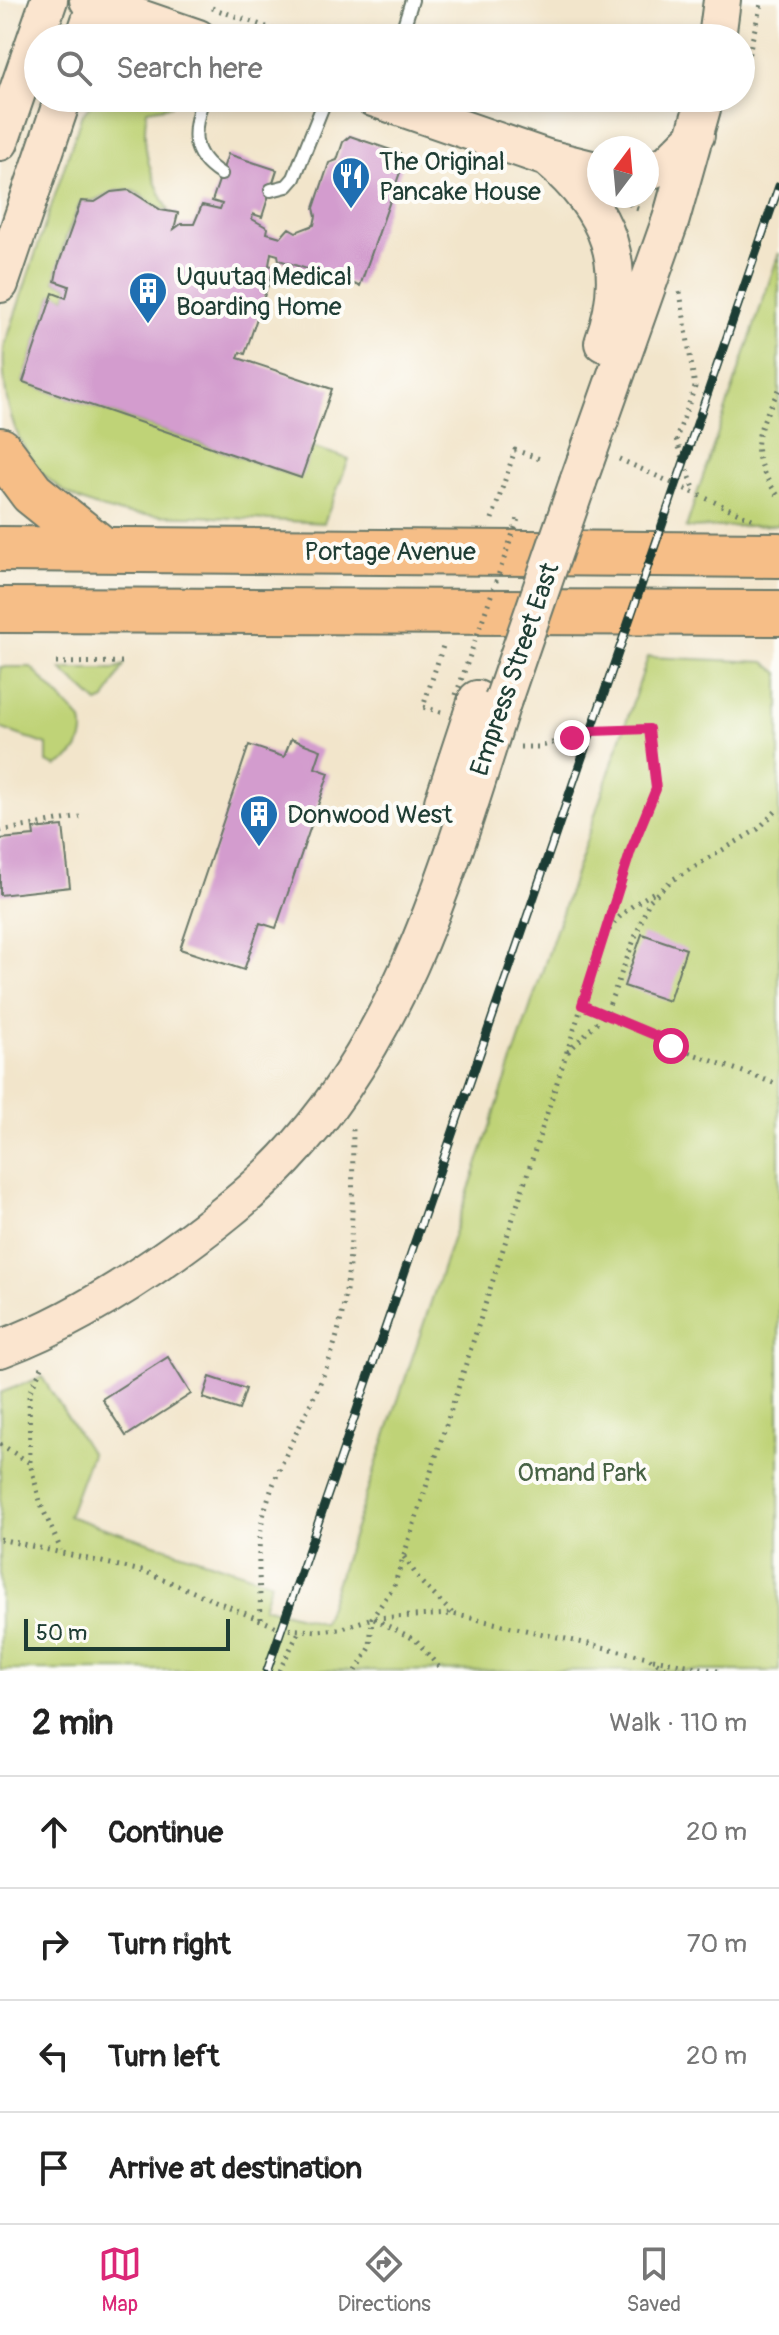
<!DOCTYPE html>
<html lang="en">
<head>
<meta charset="utf-8">
<style>
  :root { --surface:#fff; --page:#f6f6f6; --text:#222; --muted:#767676; --line:#e0e0e0; --accent:#db2777 }
  body { margin:0; font-family:Pangolin,sans-serif; background:var(--page); color:var(--text) }
  .compass { position:absolute; left:587px; top:136px; width:72px; height:72px; border-radius:50%; background:var(--surface); box-shadow:0 4px 12px #0003; rotate:16deg }
  .scale { position:absolute; left:24px; bottom:20px; width:206px; box-sizing:border-box; padding-left:8px; border:4px solid #1f3d34; border-top:0; font-size:22px; line-height:28px; white-space:nowrap; color:#1f3d34; -webkit-text-stroke:6px #fdfcf7; paint-order:stroke }
  .stop { position:absolute; width:24px; height:24px; margin:-18px; border:6px solid #db2777; border-radius:50%; background:#fff }
  .stop.end { background:#db2777; border-color:#fff; box-shadow:0 2px 8px #0008 }
  .list { margin:0; padding:0; list-style:none }
  h2 { display:flex; justify-content:space-between; align-items:center; height:104px; margin:0; padding:0 32px; font-size:34px }
  h2 small { font-size:26px; font-weight:400; color:var(--muted) }
  .list li { display:grid; grid-template-columns:52px 1fr auto; gap:24px; align-items:center; box-sizing:border-box; height:112px; padding:0 32px; border-top:2px solid var(--line) }
  .list b { display:block; font-size:30px; white-space:nowrap }
  .list em { font-size:26px; font-style:normal; color:var(--muted) }
  .icon { flex:none; width:44px; height:44px; fill:none; stroke:currentColor; stroke-width:2; stroke-linecap:round; stroke-linejoin:round }
  .map { position:relative; flex:none; width:779px; height:1671px; overflow:hidden }
  .search { position:absolute; background:var(--surface); box-shadow:0 4px 12px #0003; left:24px; right:24px; top:24px; height:88px; display:flex; align-items:center; gap:20px; box-sizing:border-box; padding:0 28px; border-radius:44px; color:var(--muted); font-size:30px }
  .sheet { height:552px; background:var(--surface) }
  nav { display:flex; justify-content:space-around; align-items:center; box-sizing:border-box; height:112px; border-top:2px solid var(--line); background:var(--surface); font-size:22px; color:var(--muted) }
  nav a { display:grid; justify-items:center; gap:4px }
  nav .on { color:var(--accent) }
  .map>svg:first-child { display:block }
</style>
</head>
<body>
<div class="map">
<svg width="779" height="1671" viewBox="0 0 779 1671">
  <rect width="100%" height="100%" fill="#fdfcf7"/>
  <filter id="ink" filterUnits="userSpaceOnUse"><feTurbulence type="fractalNoise" baseFrequency=".0125" numOctaves="2"/><feDisplacementMap in="SourceGraphic" scale="16" xChannelSelector="R" yChannelSelector="G"/><feConvolveMatrix kernelMatrix="1 2 1 2 8 2 1 2 1" color-interpolation-filters="sRGB"/></filter>
  <filter id="wash" filterUnits="userSpaceOnUse"><feTurbulence type="fractalNoise" baseFrequency=".006" numOctaves="4" result="noise"/><feDisplacementMap in="SourceGraphic" scale="32" xChannelSelector="R" yChannelSelector="G"/><feGaussianBlur stdDeviation="1.8" result="paint"/><feColorMatrix in="noise" values="0 0 0 0 0 0 0 0 0 0 0 0 0 0 0 0 0 1.4 0 .05"/><feComposite in="paint" operator="in"/></filter>
  <g filter="url(#wash)">
    <rect width="100%" height="100%" fill="#f2e5cb"/>
    <path fill="#bfd377" stroke="#6f8856" stroke-width="2" d="M96,98H178L170,106L147,110C140,149 151,177 169,211C153,209 145,193 130,190C110,187 100,204 81,201L66,237L55,281L69,286L66,298L53,294L23,382L300,478L312,447L349,459L324,523C281,521 239,518 196,516C166,515 133,517 104,509C29,489 0,420 4,348L81,117Z
      M779,253V525L686,528L696,497Z
      M648,657L765,662L779,673V1671L0,1670V1393L42,1377L91,1454L68,1516L271,1582L263,1607L323,1623Z
      M124,665L105,700L98,703L61,669H114Z
      M0,667H31L82,721C87,741 74,759 56,766L47,762V745L0,728Z"/>
    <g id="blocks">
      <path fill="#d39cce" d="M350,136L400,153L404,161L360,286L279,260L278,255L271,253L269,265L274,267L245,354L240,352L238,358L332,389L301,478L23,382L53,293L66,298L69,286L55,281L58,266L81,201L95,202L111,192L129,190L161,210L178,213L174,229L181,224H194L202,205L220,209L222,204L212,201L228,154L277,170L262,217L253,214L252,219L268,228L267,233L281,237L289,228L296,232L314,225L316,216L314,208L329,163L337,160L343,142Z
        M291,739L321,750L315,768L329,773L276,928L260,923L244,970L180,949L249,745L284,757Z
        M63,826L70,887L0,895V839L34,836L33,829Z
        M642,934L686,949L669,1001L624,986Z
        M168,1357L191,1394L126,1436L102,1399Z
        M210,1377L246,1389L239,1410L203,1398Z"/>
    </g>
  </g>
  <g filter="url(#ink)">
    <use href="#blocks" fill-opacity="0" stroke="#697869" stroke-width="2"/>
    <g fill="none" stroke-linecap="round" stroke-linejoin="round">
      <g stroke="#697869" stroke-width="16">
        <path id="lane" d="M400,38L412,0
          M203,98C192,131 189,154 221,174
          M271,190L287,186L294,178L326,98"/>
      </g>
      <g stroke="#697869" stroke-width="40">
        <path id="secondary" d="M88,0L198,38
          M84,38L97,0
          M717,38L722,0
          M373,98L547,158L599,171
          M0,142L49,0
          M547,158C609,210 631,265 603,343
          M647,172L668,163L696,135
          M0,284L63,98
          M578,482L671,219L705,98
          M443,802L477,699
          M0,1349C62,1326 121,1290 174,1252C213,1224 252,1194 285,1159C405,1033 451,861 503,700"/>
      </g>
      <g stroke="#697869" stroke-width="48">
        <path id="highway" d="M0,450L32,493L102,549
          M0,549L779,555
          M0,610L779,613"/>
      </g>
      <path stroke="#697869" stroke-width="5" stroke-dasharray="2 6" stroke-linecap="butt" d="M212,8L298,38
        M741,85L762,0
        M626,197L632,207L642,210
        M680,292L695,387L676,439L695,491
        M779,390C754,435 747,454 779,497
        M619,459L752,519
        M492,519L515,450L540,459
        M56,663L124,662
        M441,712L423,707L443,646
        M520,747H539L592,731L649,729L656,789L631,850L605,932
        M0,831L80,817
        M582,1005C600,949 598,923 653,893
        M568,1052L606,1013L649,901L672,880L758,829L779,808
        M0,1444L30,1463L41,1505L61,1550
        M30,1462L29,1393L44,1363
        M0,1539L146,1572L282,1629L317,1631L340,1629L372,1618L453,1614L647,1657L671,1671
        M404,1557L422,1583L452,1613
        M261,1619C260,1583 255,1545 265,1509C281,1453 316,1403 334,1346C355,1276 352,1201 353,1128
        M374,1619L416,1640L442,1671
        M653,1659L719,1671
        M279,1671L299,1632
        M356,1671L370,1648L372,1618L394,1586L582,1005L664,1039L671,1046L779,1085"/>
      <use href="#lane" stroke="#fff" stroke-width="12"/>
      <use href="#secondary" stroke="#fbe5cf" stroke-width="36"/>
      <use href="#highway" stroke="#f6be87" stroke-width="44"/>
      <g stroke="#1f3d34" stroke-width="9">
        <path id="rail" d="M267,1671L779,186"/>
      </g>
      <use href="#rail" stroke="#fdfcf7" stroke-width="6" stroke-dasharray="18" stroke-linecap="butt"/>
      <g stroke="#697869" stroke-width="40" stroke-linecap="butt">
        <path id="secondary-bridge" d="M503,700L578,482"/>
      </g>
      <path stroke="#697869" stroke-width="5" stroke-dasharray="2 6" stroke-linecap="butt" d="M456,695L519,516"/>
      <use href="#secondary-bridge" stroke="#fbe5cf" stroke-width="36"/>
    </g>
  </g>
  <g fill="none" stroke-linecap="round" stroke-linejoin="round" filter="url(#ink)">
    <path stroke="#db2777" stroke-width="10" d="M572,738L592,731L649,729L656,789L631,850L582,1005L664,1039L671,1046"/>
  </g>
  <defs>
    <g id="restaurant-pin" transform="scale(2)"><path d="M0 17L-7.5 6A9.5 9.5 0 1 1 7.5 6Z" fill="#1f6fb2" stroke="#fdfcf7"/><path d="M-5-6h1v4h1v-4h1v4h1v-4h1v5L-1.5 .5V6h-2V.5L-5-1ZM5-6V6H3V1.5H1.5Q1.5-4 5-6Z" fill="#fff"/></g>
    <g id="building-pin" transform="scale(2)"><path d="M0 17L-7.5 6A9.5 9.5 0 1 1 7.5 6Z" fill="#1f6fb2" stroke="#fdfcf7"/><path d="M-4-6H4V6H1V3H-1V6H-4ZM-2.5-4.3h1.7v1.8h-1.7ZM.8-4.3h1.7v1.8H.8ZM-2.5-1h1.7V.8h-1.7ZM.8-1h1.7V.8H.8Z" fill="#fff"/></g>
  </defs>
  <g fill-rule="evenodd">
    <use href="#restaurant-pin" x="351" y="176"/>
    <use href="#building-pin" x="148" y="291"/>
    <use href="#building-pin" x="259" y="814"/>
  </g>
  <g text-anchor="middle" stroke-width="8" stroke-linejoin="round" paint-order="stroke">
    <g font-size="26" fill="#1f3d34" stroke="#fdfcf7" text-anchor="start">
      <text x="379" y="170">The Original<tspan x="379" dy="30">Pancake House</tspan></text>
      <text x="176" y="285">Uquutaq Medical<tspan x="176" dy="30">Boarding Home</tspan></text>
      <text x="287" y="823">Donwood West</text>
    </g>
    <g font-size="26" fill="#1f3d34" stroke="#fdfcf7">
      <text x="390" y="560">Portage Avenue</text>
      <text transform="translate(514 669) rotate(-71)" y="9">Empress Street East</text>
    </g>
    <g font-size="26" fill="#476245" stroke="#fdfcf7">
      <text x="582" y="1481">Omand Park</text>
    </g>
  </g>
</svg>
<svg class="compass" viewBox="-18 -18 36 36"><path d="M0-13l5 13h-10z" fill="#e53935"/><path d="M0 13l5-13h-10z" fill="#767676"/></svg>
<div class="scale">50 m</div>
<div class="stop" style="left:671px;top:1046px"></div>
<div class="stop end" style="left:572px;top:738px"></div>
<div class="search"><svg class="icon" aria-label="search" viewBox="0 0 24 24"><circle cx="10" cy="10" r="6"/><path d="M15 15l6 6"/></svg>Search here</div>
</div>
<section class="sheet">
<h2>2 min<small>Walk · 110 m</small></h2>
<ul class="list">
<li><svg class="icon" aria-label="ahead" viewBox="0 0 24 24"><path d="M12 20V5M6 11l6-6 6 6"/></svg><div><b>Continue</b></div><em>20 m</em></li>
<li><svg class="icon" aria-label="right" viewBox="0 0 24 24"><path d="M7 20v-9h11M14 6l5 5-5 5"/></svg><div><b>Turn right</b></div><em>70 m</em></li>
<li><svg class="icon" aria-label="left" viewBox="0 0 24 24"><path d="M17 20v-9H6M10 6l-5 5 5 5"/></svg><div><b>Turn left</b></div><em>20 m</em></li>
<li><svg class="icon" aria-label="arrive" viewBox="0 0 24 24"><path d="M6 21V4h12l-3 4 3 4H6"/></svg><div><b>Arrive at destination</b></div></li>
</ul>
</section>
<nav>
<a class="on"><svg class="icon" aria-label="map" viewBox="0 0 24 24"><path d="M3 6l6-2 6 2 6-2v14l-6 2-6-2-6 2zM9 4v14M15 6v14"/></svg>Map</a>
<a><svg class="icon" aria-label="directions" viewBox="0 0 24 24"><path d="M12 3l9 9-9 9-9-9zM9 14v-3h6M13 9l2 2-2 2"/></svg>Directions</a>
<a><svg class="icon" aria-label="saved" viewBox="0 0 24 24"><path d="M7 4h10v16l-5-4-5 4z"/></svg>Saved</a>
</nav>
</body>
</html>
